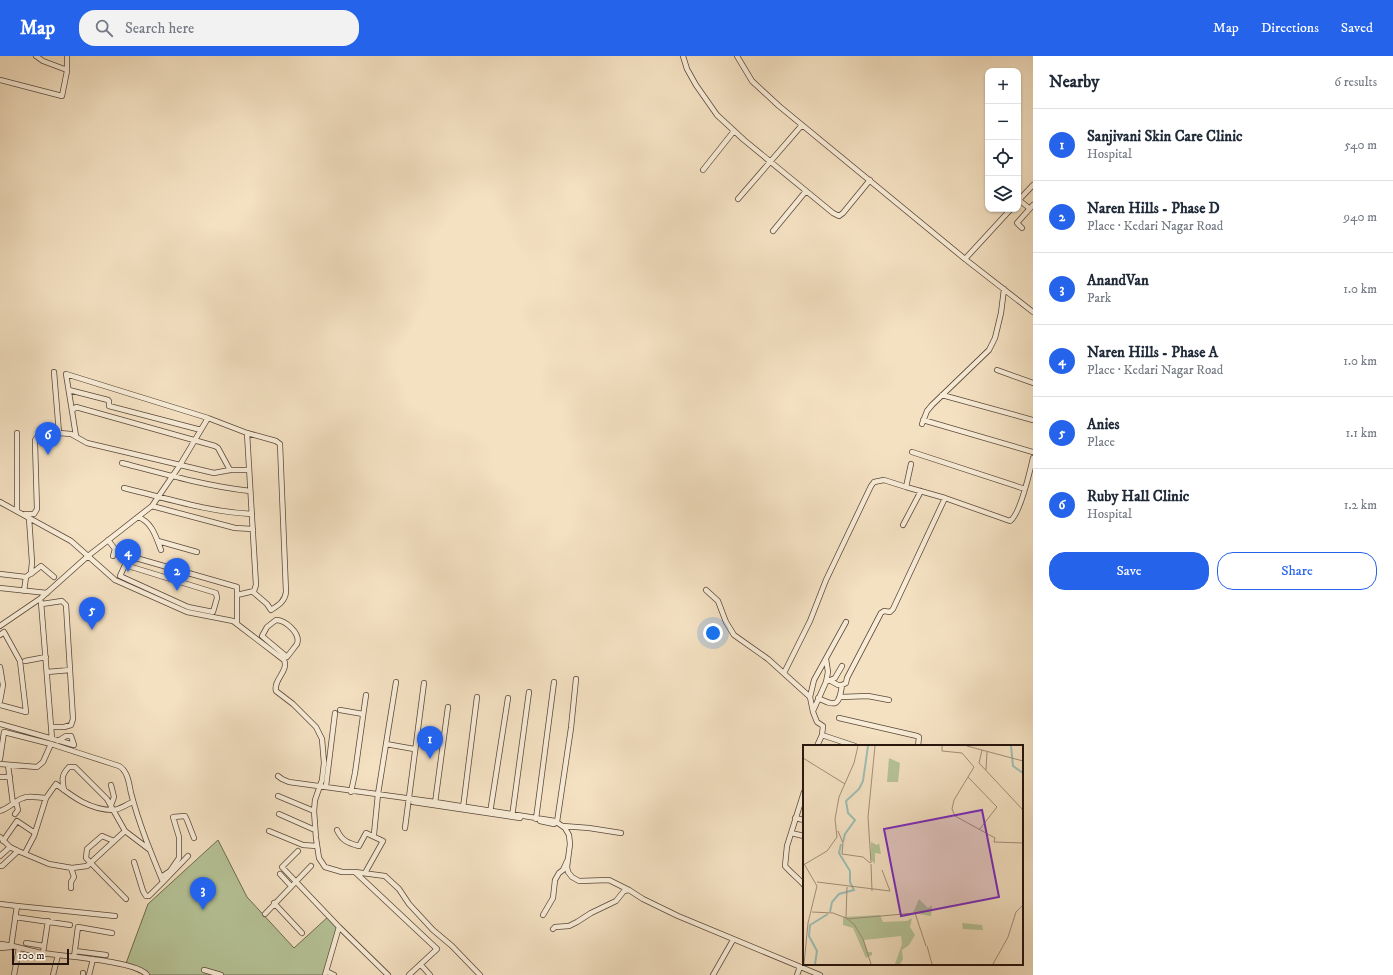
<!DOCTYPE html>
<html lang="en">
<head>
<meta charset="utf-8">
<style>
  :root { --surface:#fff; --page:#f2f2f3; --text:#1f2937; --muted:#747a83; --line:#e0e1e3; --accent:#2563eb }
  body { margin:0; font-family:"IM FELL DW Pica",serif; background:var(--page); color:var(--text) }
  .controls { position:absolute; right:12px; top:12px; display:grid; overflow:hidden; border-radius:8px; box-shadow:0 1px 3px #0004 }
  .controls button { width:36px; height:36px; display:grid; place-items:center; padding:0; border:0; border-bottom:1px solid var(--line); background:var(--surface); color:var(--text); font:20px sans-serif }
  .scale { position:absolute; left:12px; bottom:10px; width:57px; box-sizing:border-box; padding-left:4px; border:2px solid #27150d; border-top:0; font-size:11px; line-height:14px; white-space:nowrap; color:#27150d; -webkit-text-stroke:3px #f8ecd7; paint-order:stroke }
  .you { position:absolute; left:713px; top:577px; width:14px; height:14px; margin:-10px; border:3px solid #fff; border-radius:50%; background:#1a73e8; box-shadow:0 0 0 6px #1a73e833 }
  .badge { display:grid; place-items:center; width:26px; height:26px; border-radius:50%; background:var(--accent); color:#fff; font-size:13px; font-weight:700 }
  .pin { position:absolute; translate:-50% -33px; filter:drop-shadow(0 1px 2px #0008) }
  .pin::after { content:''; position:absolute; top:21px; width:14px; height:12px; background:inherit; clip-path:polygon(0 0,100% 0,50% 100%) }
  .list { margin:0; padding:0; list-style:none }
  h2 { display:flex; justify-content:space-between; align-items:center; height:52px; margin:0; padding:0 16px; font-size:17px }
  h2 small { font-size:13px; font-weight:400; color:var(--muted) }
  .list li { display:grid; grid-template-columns:26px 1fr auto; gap:12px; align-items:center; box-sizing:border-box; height:72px; padding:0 16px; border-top:1px solid var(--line) }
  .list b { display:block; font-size:15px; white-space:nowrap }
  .list p { margin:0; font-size:13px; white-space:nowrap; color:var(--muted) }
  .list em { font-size:13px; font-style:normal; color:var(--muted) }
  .actions { display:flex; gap:8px; padding:12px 16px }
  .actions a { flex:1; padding:9px 0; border:1px solid var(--accent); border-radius:16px; text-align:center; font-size:14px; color:var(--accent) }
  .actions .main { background:var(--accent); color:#fff }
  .icon { flex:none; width:22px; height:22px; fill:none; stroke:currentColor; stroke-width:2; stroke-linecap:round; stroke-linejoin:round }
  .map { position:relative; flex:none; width:1033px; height:919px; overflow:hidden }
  header { display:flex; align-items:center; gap:24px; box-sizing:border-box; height:56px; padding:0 20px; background:var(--accent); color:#fff }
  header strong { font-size:19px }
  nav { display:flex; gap:22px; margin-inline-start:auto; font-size:14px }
  .search { width:280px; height:36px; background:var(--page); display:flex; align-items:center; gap:10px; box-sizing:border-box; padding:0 14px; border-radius:16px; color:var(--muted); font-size:15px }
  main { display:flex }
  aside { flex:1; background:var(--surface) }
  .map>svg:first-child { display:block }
</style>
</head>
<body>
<header>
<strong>Map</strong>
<div class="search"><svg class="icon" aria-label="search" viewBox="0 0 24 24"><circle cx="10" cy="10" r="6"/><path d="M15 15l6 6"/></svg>Search here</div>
<nav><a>Map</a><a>Directions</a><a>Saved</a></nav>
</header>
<main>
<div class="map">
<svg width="1033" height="919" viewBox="0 0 1033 919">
  <rect width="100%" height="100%" fill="#f4e1c2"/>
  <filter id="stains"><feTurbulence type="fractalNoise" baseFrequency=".005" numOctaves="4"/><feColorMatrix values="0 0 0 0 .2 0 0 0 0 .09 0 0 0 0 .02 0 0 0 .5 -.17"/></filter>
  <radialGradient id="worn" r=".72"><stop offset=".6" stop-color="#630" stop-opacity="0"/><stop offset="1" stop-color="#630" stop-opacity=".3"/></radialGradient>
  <path fill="#b6c498" stroke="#6e6c52" d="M218,784L247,841L294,892L329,860L339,871L323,919H144L125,910L148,848Z"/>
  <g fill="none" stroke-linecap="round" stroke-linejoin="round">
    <g stroke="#5a483a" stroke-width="6">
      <path id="minor" d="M36,0L43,5L67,14
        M683,0L687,13L696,29L717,59L744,84L833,157L839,160L843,157L870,124
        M737,0L752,25L779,50L965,203L1033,256
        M0,24L62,40L67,15V0
        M703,114L734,75
        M738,143L802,69
        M1019,144L1029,152
        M1018,145L1033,129
        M1022,172L1017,167L1033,149
        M773,175L806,135
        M965,203L1011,153
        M997,314L1033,327
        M54,316L59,377
        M69,334L108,344L109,345V350L201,374
        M942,339L1033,364
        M72,355L66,318L208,362
        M923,364L1033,396
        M922,368L927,355L932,349L989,294L995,282L1001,257L1004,233
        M17,377V455
        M76,380L72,355L76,351L215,390L218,392L230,414
        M912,396L1025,433
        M122,407C164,418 206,430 250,435
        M906,431L945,442L1010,465C1020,459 1030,415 1033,402
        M124,432C166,442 208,456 252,458
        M0,446L71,485L115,524L187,556L233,565L284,604C289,615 273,624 276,635L293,648L316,671L322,683L324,707L322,724L315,744L314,755L316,782L319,802L325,811L342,816H355L437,893L409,919
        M152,450L235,472L253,473
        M25,458H34L37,453L35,387V384L39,379L59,377L71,378L87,387L214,417L230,414H249
        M138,461C152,466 156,481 161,494
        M903,469L921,435
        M108,484L115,493L113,500
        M158,485L197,496
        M115,496L237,531V568
        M125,509L216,537L217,542L213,556L188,551L120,520Z
        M0,518L26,521L31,517L32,506L29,462
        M31,518L41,510L54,521
        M0,532L47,537
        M706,534L718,545L726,566L734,579L768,603L810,641
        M24,535L26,521
        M237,539L254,535L256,529L247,377L276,385L280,388L286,536C285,545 279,549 271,554L267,548L253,536
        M41,546L52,683
        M42,548L62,545L66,549L73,663L71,669L64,671H51
        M276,564C285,564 301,577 297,588C294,592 290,597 287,601L262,580L267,571Z
        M0,570L41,542L88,500L152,450L180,409L208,362L247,377
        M0,579L4,576L20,605L26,656L0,649
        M826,603L828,616L826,626
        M25,605L46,601
        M0,611L3,629L0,645
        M47,616L70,614
        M784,617L810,565L826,524L871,430L874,426L884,424L906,431L911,408
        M829,624L838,629H842L846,627L847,622L881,557L884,555L890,556L893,553L945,442
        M396,626L386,688L414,693
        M841,641L868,640L889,644
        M818,642C836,651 839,650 842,629
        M340,654L363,658
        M813,655L826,626L835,622L842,610
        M839,662L917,680L919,681L918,690
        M0,668L74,689L71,680H66L58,685
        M822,679L855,690
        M817,690L822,679L823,670L817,666L813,656L810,641L814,624L846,566
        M0,703L4,676L51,688L119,710C128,715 129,728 131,737C139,768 151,797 163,826L149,840H146L143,835L134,806
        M0,708L37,711L43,706L51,688
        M8,709L13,748
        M278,720L282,723L289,726L435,746L555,765L565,772L569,779L570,788L567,811L568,816L572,821L579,825L609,824L629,834L643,843L678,860L820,919
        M0,721H10
        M326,730L335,657
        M64,734C62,724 61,719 69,711H75L107,743L125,775
        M351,736L355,717L366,639
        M804,736L787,790L785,810C791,817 798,822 804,829
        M278,740L314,755
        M413,746L520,762
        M435,747L448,651
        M111,749L114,741L111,729
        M463,752L477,641
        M0,755C10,752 14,745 23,742C29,739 38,742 46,742L56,728C73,741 90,754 113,754C119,754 127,748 133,746
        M490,757L508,642
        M15,758L18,754L16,746
        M279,758L315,774
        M512,761L529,636
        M795,762L804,764
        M536,763L554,626
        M540,765L554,768L557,766
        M557,766L571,672L576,623
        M563,770L589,772L621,777
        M405,772L424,627
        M337,774C342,785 348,787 359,790L366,777L383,785L365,817
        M269,775L303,789L317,790
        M791,777L804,780
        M374,778L378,738L386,688
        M0,781L10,791L18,795L49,808L72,812L87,810L125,775L150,794
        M3,785L17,765L35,777
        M114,785L102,780L87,793L86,802L126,843
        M298,795L282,811L339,871L325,919
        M25,797L34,780L46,742
        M0,800L10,791
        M0,810H2L18,795
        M355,816L385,820L399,833L409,848L433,874L452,890L480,919
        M280,818L291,830
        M161,821L170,815L179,802V781L173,761L185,760L187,764L194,782
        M163,826L188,800
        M71,832V826L74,821L71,812
        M274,847L302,877
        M0,848L17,850
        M265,858L311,810
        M543,859L553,842L555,824L559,817L563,814L567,805
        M15,861L70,869
        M339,871L388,919
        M553,873L555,871L569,870L577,866L591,857L616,845L624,835L629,834
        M26,887L44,890
        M0,888C14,889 29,895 42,897C61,900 138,905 147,919
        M11,891L17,850L115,860
        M0,892L11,891
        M75,895L106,899
        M43,897L48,865
        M74,901L78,871L112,877
        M421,909L430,919
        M204,914L221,919
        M326,915L334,919
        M14,919L19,892
        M53,919L58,899
        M83,919V917
        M89,919L93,903
        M713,919L733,884
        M797,919L800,911"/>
    </g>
    <use href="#minor" stroke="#f8ecd7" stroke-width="4.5"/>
  </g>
  <g transform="translate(803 689)">
    <rect width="220" height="220" fill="#f4e1c2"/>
    <path d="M86,13L97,18L95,37H84ZM68,97L74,100L76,98L78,109L72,108V119L68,115ZM116,154L125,163L129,160L128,171L110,168ZM77,170L80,177L104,176L109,173L107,182L112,190L106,200L99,205L100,214L97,219H92L99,199L98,191L61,195L65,207H69V210L63,213L50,183L40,180V172ZM159,178L179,180L180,185L160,184Z" fill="#b6c498"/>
    <path fill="none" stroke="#9cbdb4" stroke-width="2" d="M208,1L210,21L220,28M40,97L42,89L52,75L45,68L43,56L56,44L60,36L65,1M27,167L29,157L36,149L51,145L47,137V126L36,108L38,99M12,219L14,206L6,191L7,180L25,169"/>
    <path fill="none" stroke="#a28f7a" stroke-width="1" d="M139,1V6L159,8L171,22L151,55L149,64L152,71L192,93L191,97L220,98M164,1L220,16M179,5L176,18L220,65M0,13L42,39M183,25L184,7M165,32L194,62L176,85M35,86L40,98L39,109L60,112L67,118M0,117L14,141L5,178L1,219M68,118L65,72L72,1M2,119L24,106L34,92L32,74L36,52L51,18L55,1M68,119L69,146M14,137L87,146L79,125M9,167L30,168L43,173L51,179L60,194L68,219M43,173L44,142M44,174L112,168L123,201M124,201L129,219M190,219L205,192L213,167L220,160"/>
    <path fill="#7b2cbf" fill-opacity="0.15" stroke="#7b2cbf" stroke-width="2" d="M179,65L196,152L98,171L81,84Z"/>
    <rect width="220" height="220" fill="none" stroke="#27150d" stroke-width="2"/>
  </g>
  <rect width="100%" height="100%" filter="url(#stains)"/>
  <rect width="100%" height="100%" fill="url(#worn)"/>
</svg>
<div class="controls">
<button>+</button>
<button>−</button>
<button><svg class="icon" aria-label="locate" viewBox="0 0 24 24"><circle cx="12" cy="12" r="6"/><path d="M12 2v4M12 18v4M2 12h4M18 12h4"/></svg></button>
<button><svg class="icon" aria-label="layers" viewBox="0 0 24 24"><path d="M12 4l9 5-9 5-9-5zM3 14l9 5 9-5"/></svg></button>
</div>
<div class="scale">100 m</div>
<div class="you"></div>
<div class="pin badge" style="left:430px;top:703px">1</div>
<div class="pin badge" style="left:177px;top:535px">2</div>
<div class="pin badge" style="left:203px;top:854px">3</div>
<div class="pin badge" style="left:128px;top:516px">4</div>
<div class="pin badge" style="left:92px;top:574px">5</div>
<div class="pin badge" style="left:48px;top:399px">6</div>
</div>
<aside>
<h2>Nearby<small>6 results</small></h2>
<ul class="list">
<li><span class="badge">1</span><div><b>Sanjivani Skin Care Clinic</b><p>Hospital</p></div><em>540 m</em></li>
<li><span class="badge">2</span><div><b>Naren Hills - Phase D</b><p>Place · Kedari Nagar Road</p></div><em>940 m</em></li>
<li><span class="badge">3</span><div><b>AnandVan</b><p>Park</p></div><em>1.0 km</em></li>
<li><span class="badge">4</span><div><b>Naren Hills - Phase A</b><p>Place · Kedari Nagar Road</p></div><em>1.0 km</em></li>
<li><span class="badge">5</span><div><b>Anies</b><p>Place</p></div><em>1.1 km</em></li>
<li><span class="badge">6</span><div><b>Ruby Hall Clinic</b><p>Hospital</p></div><em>1.2 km</em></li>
</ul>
<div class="actions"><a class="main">Save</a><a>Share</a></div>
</aside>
</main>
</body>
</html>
